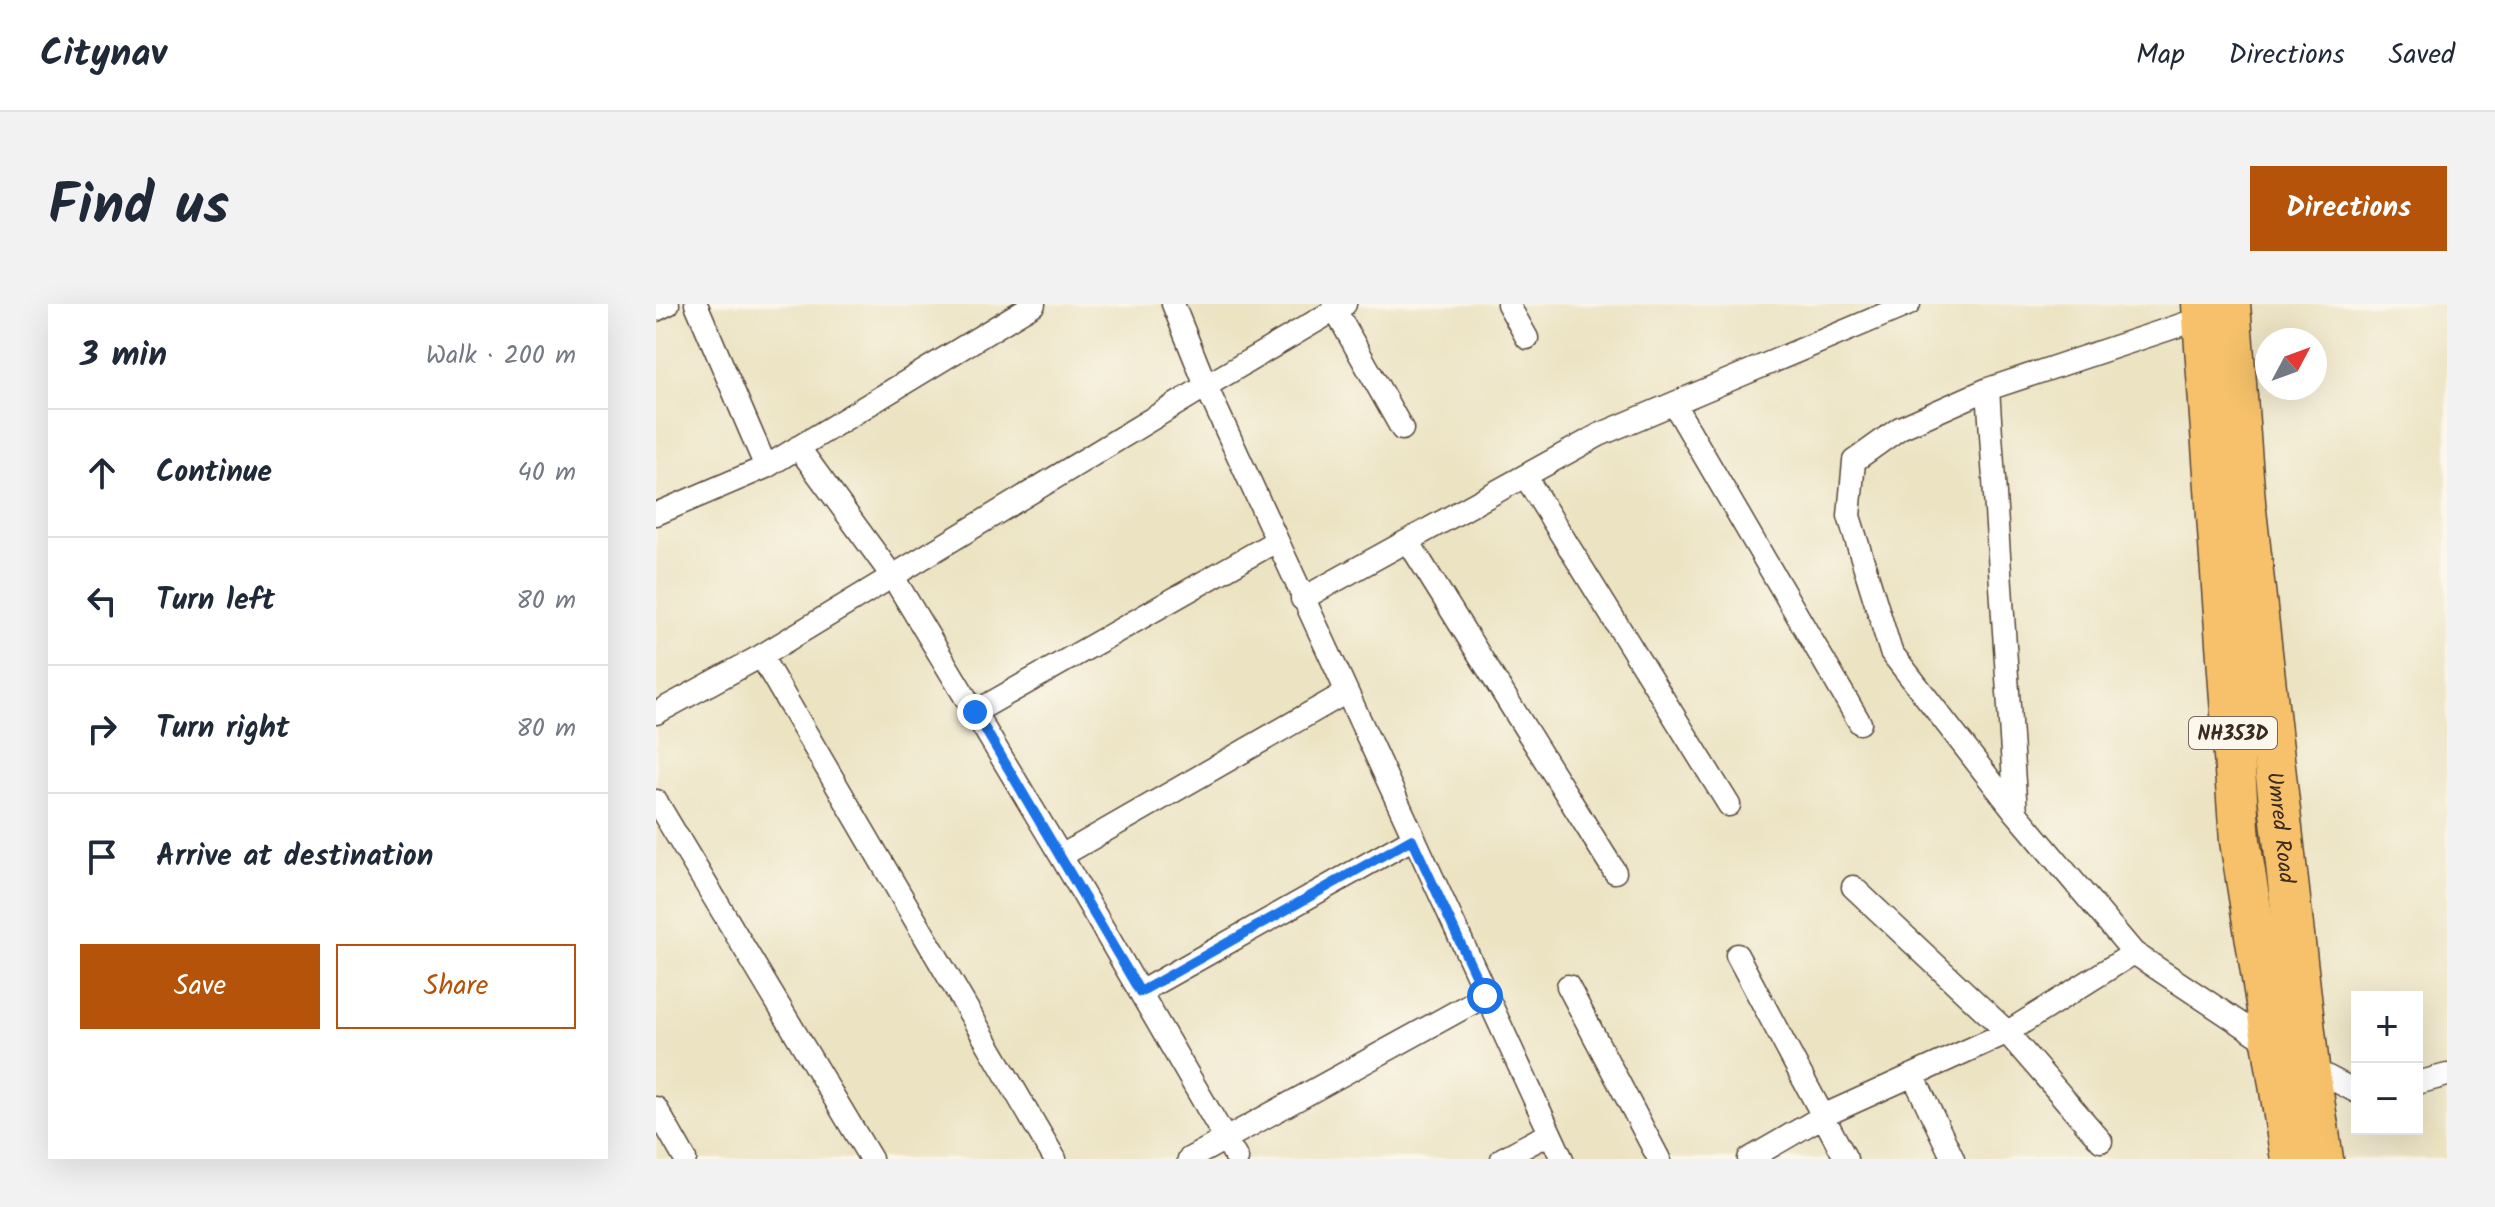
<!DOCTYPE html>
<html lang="en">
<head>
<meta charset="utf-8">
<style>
  :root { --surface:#fff; --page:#f2f2f3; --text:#1f2937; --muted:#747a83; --line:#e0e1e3; --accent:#b45309 }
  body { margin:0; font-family:Kalam,sans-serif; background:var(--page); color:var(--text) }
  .controls { position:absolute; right:24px; bottom:24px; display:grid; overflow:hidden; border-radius:0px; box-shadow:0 8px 32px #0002 }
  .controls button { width:72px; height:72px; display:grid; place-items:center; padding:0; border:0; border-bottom:2px solid var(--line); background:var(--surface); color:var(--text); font:40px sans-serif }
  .compass { position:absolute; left:1599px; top:24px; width:72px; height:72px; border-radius:50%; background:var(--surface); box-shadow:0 8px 32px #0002; rotate:49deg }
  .stop { position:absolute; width:24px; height:24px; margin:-18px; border:6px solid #1a73e8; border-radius:50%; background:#fff }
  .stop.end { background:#1a73e8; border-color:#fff; box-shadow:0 2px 8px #0008 }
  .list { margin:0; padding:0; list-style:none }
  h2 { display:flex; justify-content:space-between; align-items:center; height:104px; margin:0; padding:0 32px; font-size:34px }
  h2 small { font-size:26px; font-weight:400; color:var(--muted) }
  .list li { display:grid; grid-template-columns:52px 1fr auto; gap:24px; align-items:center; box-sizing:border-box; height:128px; padding:0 32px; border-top:2px solid var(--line) }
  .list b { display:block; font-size:30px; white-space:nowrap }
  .list em { font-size:26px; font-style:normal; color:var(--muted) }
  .actions { display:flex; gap:16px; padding:24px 32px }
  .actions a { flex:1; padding:18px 0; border:2px solid var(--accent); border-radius:0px; text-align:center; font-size:28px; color:var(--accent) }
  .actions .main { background:var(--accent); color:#fff }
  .icon { flex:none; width:44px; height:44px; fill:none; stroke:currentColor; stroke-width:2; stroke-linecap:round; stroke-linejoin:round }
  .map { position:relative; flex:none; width:1791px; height:855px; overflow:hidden; border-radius:0px }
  header { display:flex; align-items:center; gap:48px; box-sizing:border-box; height:112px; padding:0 40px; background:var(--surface); border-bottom:2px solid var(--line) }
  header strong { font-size:38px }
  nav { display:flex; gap:44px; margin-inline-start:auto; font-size:28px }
  .intro { display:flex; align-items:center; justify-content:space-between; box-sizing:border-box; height:192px; padding:0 48px }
  h1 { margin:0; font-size:56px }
  .button { padding:20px 36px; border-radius:0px; background:var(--accent); color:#fff; font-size:28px; font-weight:700 }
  main { display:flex; gap:48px; padding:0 48px }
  aside { flex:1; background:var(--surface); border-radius:0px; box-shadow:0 8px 32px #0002 }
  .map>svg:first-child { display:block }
</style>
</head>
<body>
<header>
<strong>Citynav</strong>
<nav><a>Map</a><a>Directions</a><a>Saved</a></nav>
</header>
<div class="intro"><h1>Find us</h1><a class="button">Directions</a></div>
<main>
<aside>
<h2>3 min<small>Walk · 200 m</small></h2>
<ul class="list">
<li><svg class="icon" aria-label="ahead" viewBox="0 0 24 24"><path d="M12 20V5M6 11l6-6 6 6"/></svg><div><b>Continue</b></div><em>40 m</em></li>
<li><svg class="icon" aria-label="left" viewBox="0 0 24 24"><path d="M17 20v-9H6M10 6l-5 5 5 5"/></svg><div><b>Turn left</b></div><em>80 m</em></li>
<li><svg class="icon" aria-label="right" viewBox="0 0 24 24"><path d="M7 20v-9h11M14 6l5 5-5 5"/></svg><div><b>Turn right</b></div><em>80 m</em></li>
<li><svg class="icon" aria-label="arrive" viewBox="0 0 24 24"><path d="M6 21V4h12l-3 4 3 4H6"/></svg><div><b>Arrive at destination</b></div></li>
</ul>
<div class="actions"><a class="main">Save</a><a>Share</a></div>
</aside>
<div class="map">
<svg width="1791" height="855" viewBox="0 0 1791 855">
  <rect width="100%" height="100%" fill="#fbf7ec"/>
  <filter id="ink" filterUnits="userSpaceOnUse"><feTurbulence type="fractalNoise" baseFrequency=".0125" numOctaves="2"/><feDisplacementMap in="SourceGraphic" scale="16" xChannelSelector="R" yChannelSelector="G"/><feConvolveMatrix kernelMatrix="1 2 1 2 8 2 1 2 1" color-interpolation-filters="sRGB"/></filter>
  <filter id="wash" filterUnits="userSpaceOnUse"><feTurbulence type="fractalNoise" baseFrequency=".006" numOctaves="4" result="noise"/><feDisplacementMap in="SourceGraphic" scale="32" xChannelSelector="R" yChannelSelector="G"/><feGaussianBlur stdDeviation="1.8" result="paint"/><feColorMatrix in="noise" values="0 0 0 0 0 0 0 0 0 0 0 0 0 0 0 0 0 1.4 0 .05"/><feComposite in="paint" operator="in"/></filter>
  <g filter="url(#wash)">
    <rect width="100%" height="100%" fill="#ece3c2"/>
  </g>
  <g filter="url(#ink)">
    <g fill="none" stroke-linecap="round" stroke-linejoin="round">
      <g stroke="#564637" stroke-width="25">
        <path id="street" d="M40,0L110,163
          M517,0L550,82L689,0
          M852,0L871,34
          M0,6L12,0
          M679,6L746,125
          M1546,14L1332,85L1244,124L1198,157L1193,212L1235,348L1360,509L1478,649L1618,742
          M1332,85L1360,509
          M1018,100L1204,419
          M142,143L237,273L405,552L581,855
          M869,172L1073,501
          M0,210L110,163L378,0
          M752,237L959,568
          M646,295L943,131L1253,0
          M105,352L399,855
          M319,408L620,237
          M0,409L105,352L550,82L906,855
          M0,497L215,855
          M405,552L689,389
          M1197,583L1347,724L1445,837
          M1081,651L1190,855
          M912,682L1003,855
          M484,688L756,535
          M1651,762L1701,788
          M1257,771L1297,855
          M1761,779L1791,771
          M0,804L29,855
          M533,855L829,692
          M846,855L894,829
          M1093,855L1169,811L1350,729L1478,649"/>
      </g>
      <g stroke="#564637" stroke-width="43">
        <g id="highway">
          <path d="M1546,0L1584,537L1635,855"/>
          <path id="s1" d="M1574,0L1589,198L1653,763L1667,855"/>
        </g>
      </g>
      <use href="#street" stroke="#fff" stroke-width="22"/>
      <use href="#highway" stroke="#f6c16b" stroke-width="40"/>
    </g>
  </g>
  <g fill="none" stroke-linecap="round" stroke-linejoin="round" filter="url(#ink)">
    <path stroke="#1a73e8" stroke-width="10" d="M319,408L484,688L756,535L829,692"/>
  </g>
  <g text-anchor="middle" stroke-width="6" stroke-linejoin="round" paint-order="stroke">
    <rect fill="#fbf7ec" stroke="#75685c" stroke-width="2" x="1533" y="413" width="88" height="32" rx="6"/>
    <g font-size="20" font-weight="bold" fill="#3b2a1e">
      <text x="1577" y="436">NH353D</text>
    </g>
    <g font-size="22" fill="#3b2a1e" stroke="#fbf7ec">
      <text dy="8" stroke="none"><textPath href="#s1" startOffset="526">Umred Road</textPath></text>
    </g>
  </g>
</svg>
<div class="controls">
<button>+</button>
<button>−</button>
</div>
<svg class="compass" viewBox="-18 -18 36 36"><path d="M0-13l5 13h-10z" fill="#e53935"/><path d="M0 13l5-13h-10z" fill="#747a83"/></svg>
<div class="stop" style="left:829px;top:692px"></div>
<div class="stop end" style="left:319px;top:408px"></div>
</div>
</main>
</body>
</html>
